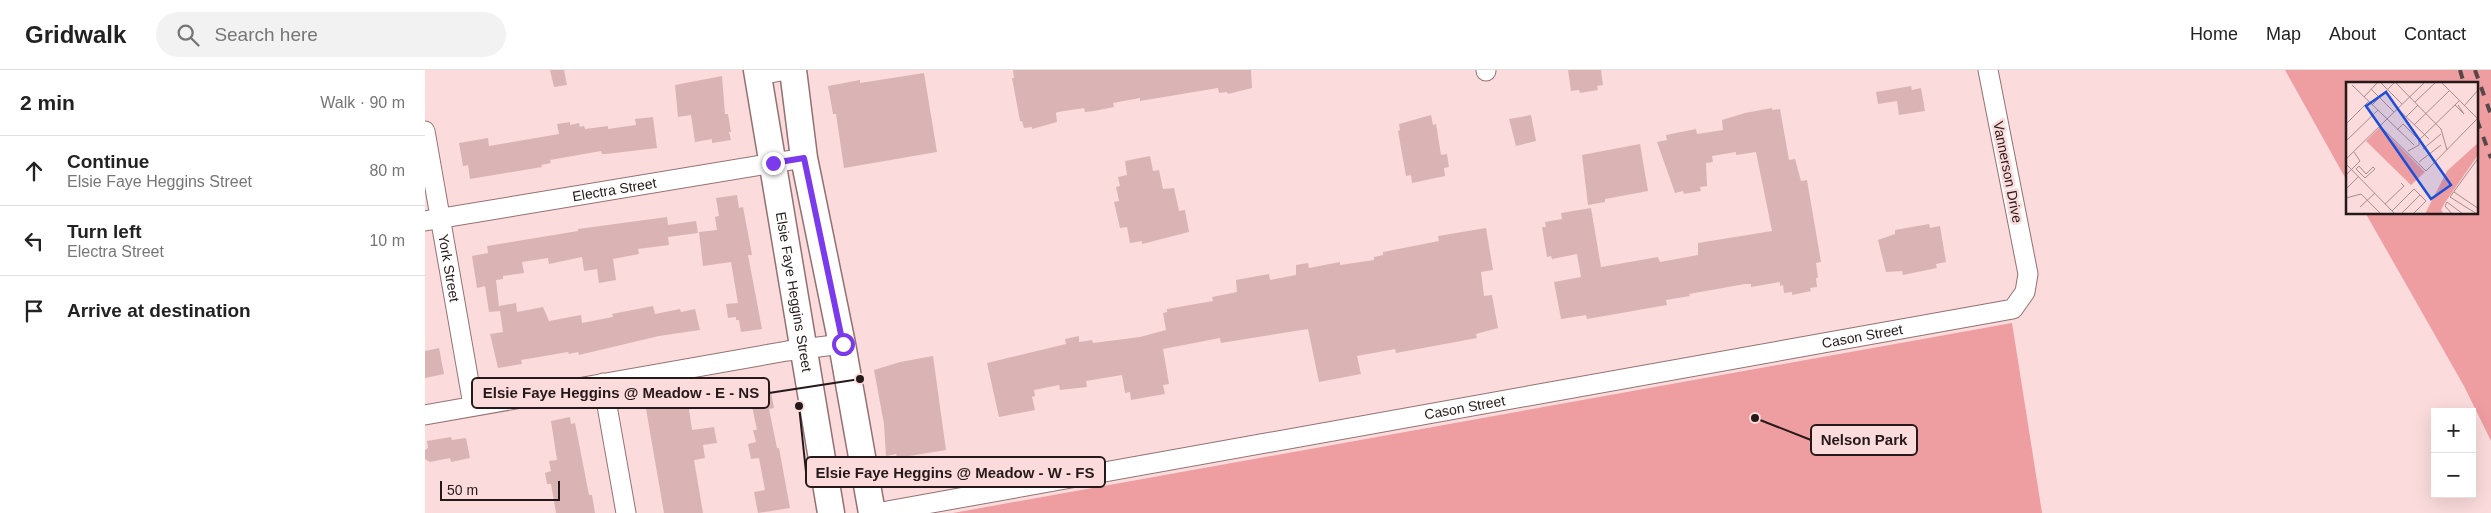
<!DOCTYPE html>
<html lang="en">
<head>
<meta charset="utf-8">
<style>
  :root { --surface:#fff; --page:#f2f2f2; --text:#222; --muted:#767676; --line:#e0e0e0 }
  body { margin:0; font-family:Arial,sans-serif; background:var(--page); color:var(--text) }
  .controls { position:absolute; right:15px; bottom:15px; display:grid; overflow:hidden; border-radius:0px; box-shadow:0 5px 20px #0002 }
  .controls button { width:45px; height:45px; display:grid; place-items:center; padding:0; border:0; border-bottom:1px solid var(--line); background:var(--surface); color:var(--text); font:25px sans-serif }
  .scale { position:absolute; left:15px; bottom:12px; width:120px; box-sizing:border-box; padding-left:5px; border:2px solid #261919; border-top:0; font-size:14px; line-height:18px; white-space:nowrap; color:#261919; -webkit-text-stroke:4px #fbdbdc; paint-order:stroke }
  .stop { position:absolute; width:15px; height:15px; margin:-11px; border:4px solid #7c3aed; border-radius:50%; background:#fff }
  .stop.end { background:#7c3aed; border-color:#fff; box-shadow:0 1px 5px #0008 }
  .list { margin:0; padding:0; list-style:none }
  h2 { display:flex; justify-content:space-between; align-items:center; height:65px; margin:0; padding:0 20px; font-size:21px }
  h2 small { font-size:16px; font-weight:400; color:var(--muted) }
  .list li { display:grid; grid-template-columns:32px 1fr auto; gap:15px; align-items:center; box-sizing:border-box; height:70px; padding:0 20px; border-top:1px solid var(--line) }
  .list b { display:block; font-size:19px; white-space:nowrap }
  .list p { margin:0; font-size:16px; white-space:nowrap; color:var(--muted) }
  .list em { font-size:16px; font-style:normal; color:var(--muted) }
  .icon { flex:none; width:28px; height:28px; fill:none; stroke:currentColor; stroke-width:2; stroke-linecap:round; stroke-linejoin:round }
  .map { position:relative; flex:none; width:2066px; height:443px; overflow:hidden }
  header { display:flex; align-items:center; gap:30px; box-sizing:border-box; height:70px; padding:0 25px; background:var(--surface); border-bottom:1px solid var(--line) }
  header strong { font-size:24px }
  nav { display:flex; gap:28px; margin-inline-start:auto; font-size:18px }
  .search { width:350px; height:45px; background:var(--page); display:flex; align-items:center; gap:12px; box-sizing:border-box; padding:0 18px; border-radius:28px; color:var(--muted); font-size:19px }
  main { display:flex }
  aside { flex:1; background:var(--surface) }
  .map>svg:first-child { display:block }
</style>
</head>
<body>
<header>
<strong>Gridwalk</strong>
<div class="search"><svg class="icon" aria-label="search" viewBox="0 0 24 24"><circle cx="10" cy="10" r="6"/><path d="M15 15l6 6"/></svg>Search here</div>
<nav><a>Home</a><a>Map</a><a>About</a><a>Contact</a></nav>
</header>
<main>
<aside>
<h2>2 min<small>Walk · 90 m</small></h2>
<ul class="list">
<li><svg class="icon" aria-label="ahead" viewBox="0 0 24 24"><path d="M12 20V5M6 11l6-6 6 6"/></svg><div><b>Continue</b><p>Elsie Faye Heggins Street</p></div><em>80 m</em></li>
<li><svg class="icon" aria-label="left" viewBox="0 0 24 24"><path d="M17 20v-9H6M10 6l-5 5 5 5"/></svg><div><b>Turn left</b><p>Electra Street</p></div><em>10 m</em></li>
<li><svg class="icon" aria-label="arrive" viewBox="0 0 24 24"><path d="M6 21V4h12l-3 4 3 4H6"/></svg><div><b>Arrive at destination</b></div></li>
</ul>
</aside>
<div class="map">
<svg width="2066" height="443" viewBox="0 0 2066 443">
  <rect width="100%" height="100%" fill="#fbdbdc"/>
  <path fill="#ee9da1" d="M1860,0H2066V371L2039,316L1941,144H2052V14H1922V111Z
    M1587,253L1617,443H528Z"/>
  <path fill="#dab4b5" d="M125,0H139L142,15L129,17Z
    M588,0H826L827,18L803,24L802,22L794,23L793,18L715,31V28L688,33L689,37L669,41L660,42L659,38L633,42L631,43L632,52L607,59V57L599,58L597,51H595L587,8H589Z
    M1143,0H1176L1178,15L1172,16L1173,20L1155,23L1154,20L1146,21Z
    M499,3L512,82L419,98L411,44H408L403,16L435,10V13Z
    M297,6L300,44H303L306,62H304L306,70L287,73V69L270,72L266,45L253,47L250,15Z
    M1486,16L1487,20L1496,18L1500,41L1474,45L1472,31L1453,34L1451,22Z
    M1347,38V40L1355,39L1364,90L1370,89L1376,111L1382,110L1396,192L1391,193L1393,208H1391L1392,217L1385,218L1386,221L1367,225V222L1359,223L1358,215L1355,216V212L1326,217V214H1320L1264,224L1265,226L1241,230L1242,235L1162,249L1161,245L1136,249L1129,212L1156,207L1152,184L1127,189L1126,186L1122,187L1117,157H1121L1120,152L1137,149L1136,143L1166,138L1176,197L1233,187L1235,192L1273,185V173L1347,161L1331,82L1311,85V82L1287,86L1288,92L1281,93L1282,116L1275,117L1276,121L1259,124L1258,121L1250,123L1232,72L1242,70L1241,65L1271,59L1272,64L1298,60L1297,50L1320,43Z
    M1006,45L1008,55L1011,54L1016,85L1022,84L1024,97L1019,98L1020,106L987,113L986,105L981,106L973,61L975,60L974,54Z
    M1106,45L1111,71L1091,76L1084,49Z
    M228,47L232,78L181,84H177L176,81L125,90L126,93L116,95L117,97L45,109L43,95L38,96L34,73L63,68L64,76L134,64L132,54L145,52V55L154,53L155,57L159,56L160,59L183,56V59L211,55L210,49Z
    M1215,74L1223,121L1180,129V132L1163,135L1157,85Z
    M725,86L728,101L734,100L738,119L749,118L754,141L760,140L764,162L717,174V171L705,173L702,157L695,158L689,132L694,131L691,117L695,116L693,107L702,105L700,91Z
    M312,125L314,138L318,137L327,185H323L337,259L316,262L314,250H311V247L303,248L301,234L313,233L306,192L278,196L274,162L292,160L290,147L294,146L291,128Z
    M242,147L243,155L271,151L273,163L243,167L244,175L213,179L214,184L188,189L191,210L174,213L172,199L159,201L157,187L124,194L123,188L97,192L99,203L78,206V209L71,210L74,236L91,233L92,242L118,237L124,251L156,245L157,253L188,247L187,244L228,236L230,244L255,239L256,242L270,239L275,260L234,266L154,285L153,282L144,284L143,282L96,290L97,294L73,298L65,264L78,262L75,241L64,242L60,216L52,218L47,186L63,183L62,176L153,161V159Z
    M1504,154L1505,158L1515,156L1521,192L1511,194L1512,198L1478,205L1477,201L1461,202L1453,170L1470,164V160Z
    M1061,158L1068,200L1056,202L1059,226L1067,225L1073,258L1051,264L1052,268L971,283L970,279L932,286L936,304L894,312L883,259L796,273L795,268L738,279L744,314L738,315L740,324L706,330L705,322L700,323L697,305L661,311L662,317L635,320L634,315L609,320L610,326L607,327L610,340L574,347L562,293L641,274L640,269L654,266V272L667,270L668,273L715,267L741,260L738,243L742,242V239L788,231L787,227L812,222L811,210L844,204L845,210L871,205V195L883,193L884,198L915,192V195L949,190V187L958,185V182L1014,171L1013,166Z
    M14,278L19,304L0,308V281Z
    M508,286L521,380L472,388L471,384L461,386L459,354L449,300L475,292Z
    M344,312L349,338L344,339L352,378H354L365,438L333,443L329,422L340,420L334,388L326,389L323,374L331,372L328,360H332L323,317Z
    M262,326L267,360L289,357L292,373L278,375L280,388L269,390L278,443H239L220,333Z
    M145,347L146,354L150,353L164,425H167L170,443H131L126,414H122L120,403L126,401L124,391L132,390L126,351Z
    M26,367L27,370L41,368L45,388L26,392L25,388L5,392L0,389V380L3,378L2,371Z"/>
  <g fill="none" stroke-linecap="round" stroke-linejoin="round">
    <g stroke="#937172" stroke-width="21">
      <g id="minor">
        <path d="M1061,0V1"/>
        <path d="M333,5L362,0"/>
        <path id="s1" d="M0,61L48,335"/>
        <path id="s2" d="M0,151L379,88"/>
        <path d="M178,313L201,443"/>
        <path d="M0,345L362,281L417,274"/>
        <path id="s3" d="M451,443L1588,239L1600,222L1603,204L1563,0"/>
      </g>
    </g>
    <g stroke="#937172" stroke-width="29">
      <g id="secondary">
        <path id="s4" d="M332,0L406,443"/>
        <path d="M368,0L379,88L417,274L447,443"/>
      </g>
    </g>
    <use href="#minor" stroke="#fff" stroke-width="19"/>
    <use href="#secondary" stroke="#fff" stroke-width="26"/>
    <path stroke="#5a4849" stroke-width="4" stroke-dasharray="9 9" stroke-linecap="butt" d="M2035,0L2039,14
      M2050,0L2066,45
      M2052,50L2066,88"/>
  </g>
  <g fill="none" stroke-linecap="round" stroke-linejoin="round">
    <path stroke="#7c3aed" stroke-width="6" d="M348,93L379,88L418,274"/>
  </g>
  <g text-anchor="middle" stroke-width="5" stroke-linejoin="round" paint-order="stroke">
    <g font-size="14" fill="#261919" stroke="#fbdbdc">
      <text transform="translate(1583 102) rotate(79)" y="5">Vannerson Drive</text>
      <text dy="5" stroke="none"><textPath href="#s2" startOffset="192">Electra Street</textPath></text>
      <text dy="5" stroke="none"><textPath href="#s1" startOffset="139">York Street</textPath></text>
      <text dy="5" stroke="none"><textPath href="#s4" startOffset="225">Elsie Faye Heggins Street</textPath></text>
      <text dy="5" stroke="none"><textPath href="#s3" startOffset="1002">Cason Street</textPath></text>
      <text dy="5" stroke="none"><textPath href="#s3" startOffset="598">Cason Street</textPath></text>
    </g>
  </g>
  <g transform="translate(1921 12)">
    <rect width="132" height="132" fill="#fbdbdc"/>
    <path d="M34,45L79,90L65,103L20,59ZM132,61V73L98,122L95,128L98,132H79L101,89Z" fill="#ee9da1"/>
    <path fill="none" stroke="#a68d8e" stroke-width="1" d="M34,0L56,22M49,0L95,47L101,68M95,0L133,38M6,3L68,63M25,7L48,30M18,15L32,0M69,20L90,0M26,23L49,0M109,23L118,32L112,23M118,24L133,7M50,25L83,57M60,35L72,23M0,42L23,19M33,43L80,89L131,37M68,43L103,9M51,48L57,42L73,58M0,59L32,28M77,67L95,52M62,69L73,63V58L113,19M0,77L79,0M73,80L95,63M0,82L49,132M13,84L20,92L27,85L29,87L19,96L10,87ZM0,93L14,79L8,70M0,107L12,95M108,110L133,127M0,116L15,112L35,132M39,122L58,104L55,101M14,125L29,111M46,129L68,107L80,119L67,132M55,132L74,113M106,132L99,124L101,120L117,132M131,132L104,115L133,75"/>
    <path fill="#1d4ed8" fill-opacity="0.15" stroke="#1d4ed8" stroke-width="2.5" d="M40,10L105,103L85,117L20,24Z"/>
    <rect width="132" height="132" fill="none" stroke="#261919" stroke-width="2.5"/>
  </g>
  <path fill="none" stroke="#261919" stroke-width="2" d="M435 309L344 323M1330 348L1386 370M374 336L381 402"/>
  <g fill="#261919" stroke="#fbdbdc" stroke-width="2">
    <circle cx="435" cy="309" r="5"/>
    <circle cx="1330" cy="348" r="5"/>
    <circle cx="374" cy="336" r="5"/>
  </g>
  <g fill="#fbdbdc" stroke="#261919" stroke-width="2">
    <rect x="47" y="308" width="297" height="30" rx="5"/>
    <rect x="1386" y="355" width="106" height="30" rx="5"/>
    <rect x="381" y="387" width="299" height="30" rx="5"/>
  </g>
  <g font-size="15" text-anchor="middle" font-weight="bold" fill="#261919">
    <text x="196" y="328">Elsie Faye Heggins @ Meadow - E - NS</text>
    <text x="1439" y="375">Nelson Park</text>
    <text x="530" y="408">Elsie Faye Heggins @ Meadow - W - FS</text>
  </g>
</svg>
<div class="controls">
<button>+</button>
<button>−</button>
</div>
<div class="scale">50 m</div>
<div class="stop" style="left:418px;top:274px"></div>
<div class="stop end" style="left:348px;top:93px"></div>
</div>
</main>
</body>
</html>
